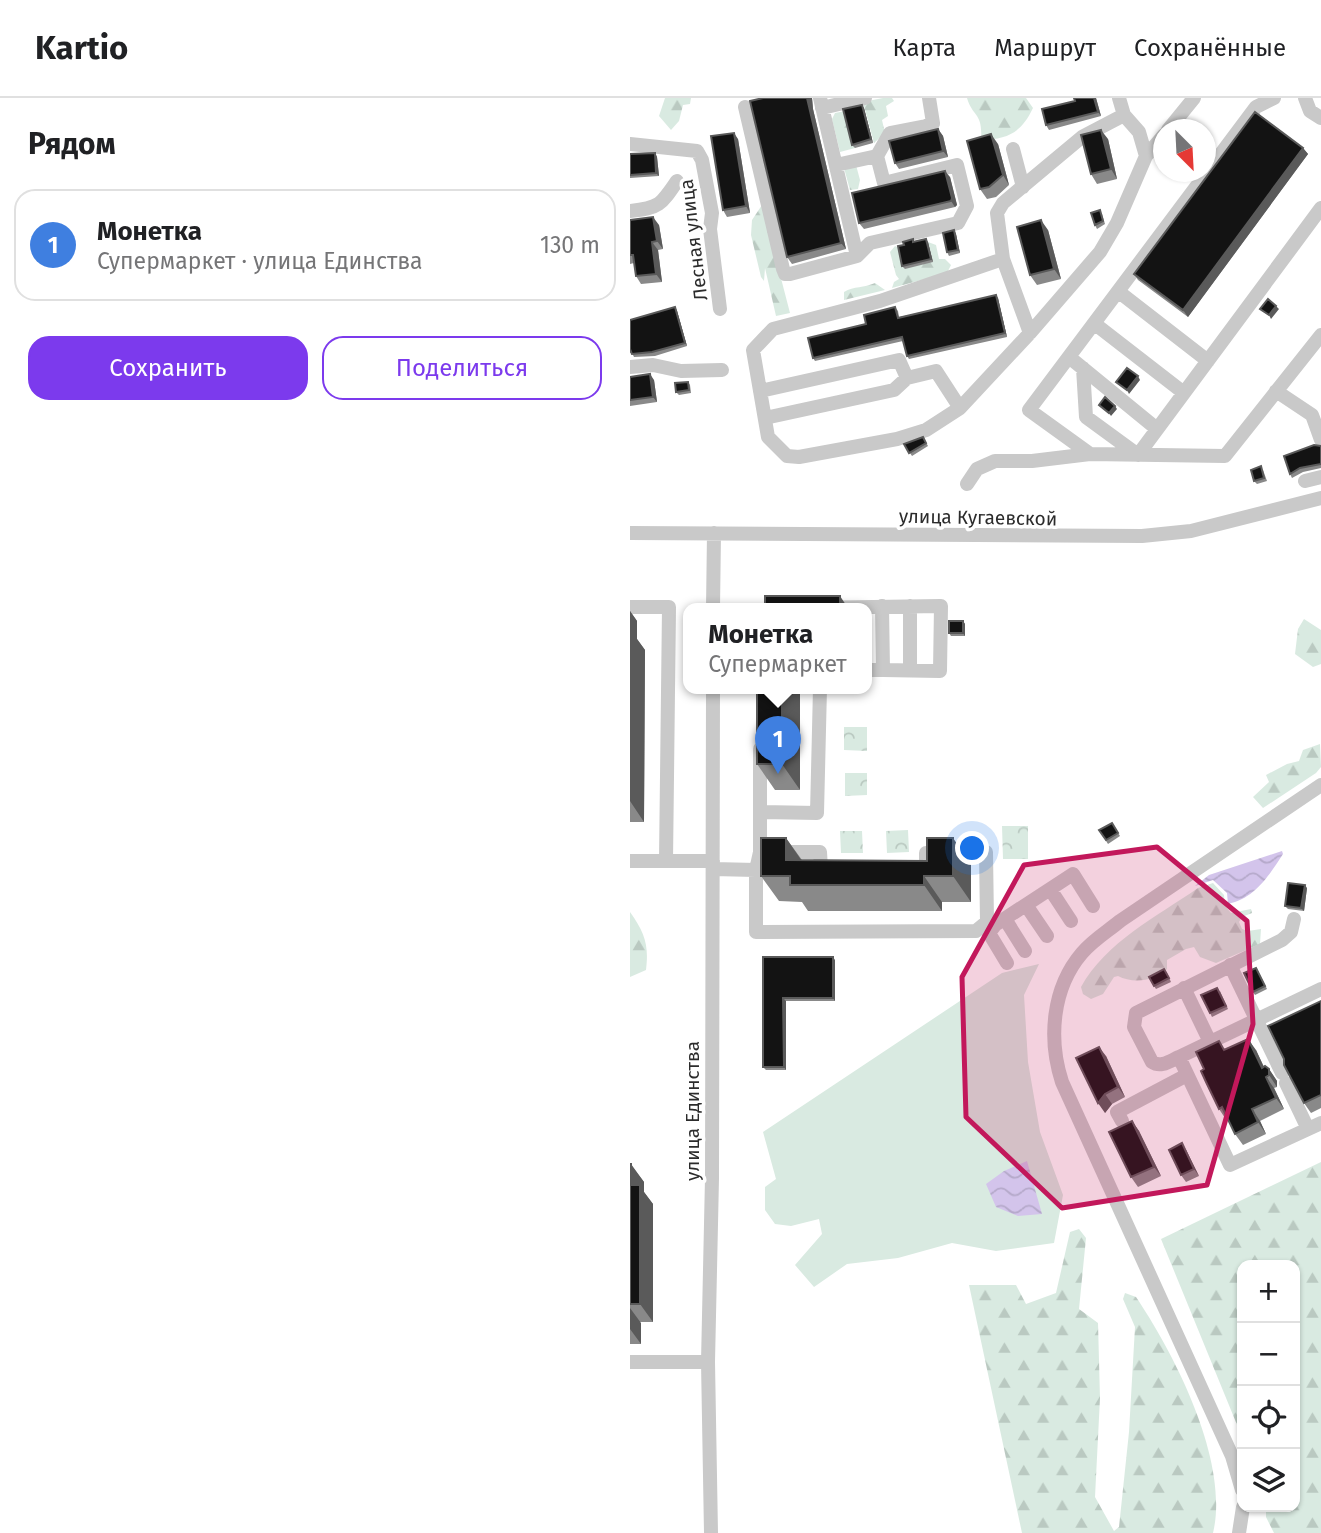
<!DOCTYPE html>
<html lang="ru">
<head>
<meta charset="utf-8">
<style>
  :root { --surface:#fff; --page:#f6f6f6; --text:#202124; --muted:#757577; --line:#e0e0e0; --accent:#7c3aed }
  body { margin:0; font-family:"Fira Sans",sans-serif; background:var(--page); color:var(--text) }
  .controls { position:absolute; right:21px; bottom:21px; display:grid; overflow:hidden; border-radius:14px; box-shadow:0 2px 5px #0004 }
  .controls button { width:63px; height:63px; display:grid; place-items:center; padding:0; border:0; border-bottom:2px solid var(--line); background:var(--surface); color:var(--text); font:35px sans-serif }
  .compass { position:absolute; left:523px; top:21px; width:63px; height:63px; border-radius:50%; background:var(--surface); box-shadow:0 2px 5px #0004; rotate:156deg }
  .you { position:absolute; left:343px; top:751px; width:24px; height:24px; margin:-18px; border:5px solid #fff; border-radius:50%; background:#1a73e8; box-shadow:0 0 0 10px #1a73e833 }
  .badge { display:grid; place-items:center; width:46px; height:46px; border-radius:50%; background:var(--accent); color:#fff; font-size:23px; font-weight:700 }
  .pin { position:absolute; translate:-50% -58px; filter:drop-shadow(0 2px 4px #0008) }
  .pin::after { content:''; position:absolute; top:37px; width:24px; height:21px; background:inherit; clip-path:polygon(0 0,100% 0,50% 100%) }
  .popup { position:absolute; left:53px; top:505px; width:189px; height:91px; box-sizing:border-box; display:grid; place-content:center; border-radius:14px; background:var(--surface); filter:drop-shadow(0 2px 5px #0005); font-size:23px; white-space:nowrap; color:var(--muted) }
  .popup b { font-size:26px; color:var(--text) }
  .popup::after { content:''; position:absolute; left:50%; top:100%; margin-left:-14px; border:14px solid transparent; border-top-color:var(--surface) }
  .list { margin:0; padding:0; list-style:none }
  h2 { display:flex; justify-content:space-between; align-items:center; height:91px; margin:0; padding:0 28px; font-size:30px }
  h2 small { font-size:23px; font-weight:400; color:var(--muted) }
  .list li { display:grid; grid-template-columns:46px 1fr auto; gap:21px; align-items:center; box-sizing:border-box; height:112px; margin:0 14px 14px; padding:0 14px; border:2px solid var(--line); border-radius:21px }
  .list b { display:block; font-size:26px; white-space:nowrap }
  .list p { margin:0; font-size:23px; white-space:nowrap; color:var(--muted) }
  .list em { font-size:23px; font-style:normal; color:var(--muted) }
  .actions { display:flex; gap:14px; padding:21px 28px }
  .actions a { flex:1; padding:16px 0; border:2px solid var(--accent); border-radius:21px; text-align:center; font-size:24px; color:var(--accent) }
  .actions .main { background:var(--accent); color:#fff }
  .icon { flex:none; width:38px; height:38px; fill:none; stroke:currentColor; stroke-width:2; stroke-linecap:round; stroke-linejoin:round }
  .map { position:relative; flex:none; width:691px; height:1435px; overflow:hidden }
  header { display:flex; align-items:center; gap:42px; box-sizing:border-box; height:98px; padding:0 35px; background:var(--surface); border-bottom:2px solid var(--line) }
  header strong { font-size:33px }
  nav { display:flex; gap:38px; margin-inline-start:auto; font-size:24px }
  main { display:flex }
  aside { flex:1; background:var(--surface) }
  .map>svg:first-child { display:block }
</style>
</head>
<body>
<header>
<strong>Kartio</strong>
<nav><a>Карта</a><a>Маршрут</a><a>Сохранённые</a></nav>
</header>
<main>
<aside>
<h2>Рядом<small></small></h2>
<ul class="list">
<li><span class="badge" style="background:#3f7fe0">1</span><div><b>Монетка</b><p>Супермаркет · улица Единства</p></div><em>130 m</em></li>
</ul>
<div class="actions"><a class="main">Сохранить</a><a>Поделиться</a></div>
</aside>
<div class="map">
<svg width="691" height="1435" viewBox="0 0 691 1435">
  <defs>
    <pattern id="forest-firs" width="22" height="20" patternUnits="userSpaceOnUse" patternTransform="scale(1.75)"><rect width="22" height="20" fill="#d9eae1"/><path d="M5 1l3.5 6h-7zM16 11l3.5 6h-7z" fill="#bac9c1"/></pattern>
    <pattern id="park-crowns" width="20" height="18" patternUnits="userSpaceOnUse" patternTransform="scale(1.75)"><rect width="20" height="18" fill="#d9eae1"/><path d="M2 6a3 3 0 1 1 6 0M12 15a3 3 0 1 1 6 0" fill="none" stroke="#bac9c1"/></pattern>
    <pattern id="water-waves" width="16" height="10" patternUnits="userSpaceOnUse" patternTransform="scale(1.75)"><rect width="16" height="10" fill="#d3c4eb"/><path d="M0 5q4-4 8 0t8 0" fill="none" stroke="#b5a9ca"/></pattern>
  </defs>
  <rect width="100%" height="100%" fill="#fff"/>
  <path fill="#d9eae1" d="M409,866L394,897L398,964L410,1034L433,1097L424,1145L366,1153L322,1145L268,1160L217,1166L184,1189L165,1167L192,1136L189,1121L161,1128L145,1126L135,1112V1089L146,1081L133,1034L372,875Z"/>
  <path fill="url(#forest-firs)" d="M35,0H61L60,6L53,7L49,23L41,32L29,18Z
    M253,0H262L264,3L256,8L258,18L252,22L255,35L244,45L233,4Z
    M337,0H396L403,10C391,35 378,41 351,42C353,14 343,20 337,0Z
    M215,13L225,50L210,54L202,21L205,15Z
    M226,67L230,82L228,91L220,92L214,70Z
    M132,107L160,215L146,218L135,170L134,183L131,179L121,137L122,122Z
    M298,144L306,147L309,161H315L321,167L317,175L262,190L264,184L269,181L266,177L260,154L265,148L303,164Z
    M245,185L255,192L214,202V194C224,188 234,190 245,185Z
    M674,521L691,532V566L683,569L665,556L668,531Z
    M690,646L691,669L686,675L633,710L623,699L639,684L636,677L657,666L669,663L673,652Z
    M583,785L594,797L595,808L601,815L621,811L622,815L612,819L609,824L612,831L618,833L631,831L630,846L586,865L570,859L564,849L556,851L537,862V871C525,883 503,886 488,878L484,879L473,896L461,901L453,896L451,889C476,844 526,819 568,790Z
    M0,814C15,835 19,847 16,872L0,879Z
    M691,1064V1435H644L636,1419V1409H665V1167H612V1339L531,1141Z
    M449,1131L456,1140L449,1211L468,1225L470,1300L465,1399L484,1433L489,1429L499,1334L505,1229L493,1201L495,1195L506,1199C545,1257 600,1364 583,1435H392L339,1187H386L396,1206L426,1195L440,1134Z"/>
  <path fill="url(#park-crowns)" d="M214,629H237V653L214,652Z
    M215,675H237V697L215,698Z
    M372,728H398V761H373Z
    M278,732L279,754L257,755L256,733Z
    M210,733H232L233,755H211Z"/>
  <path fill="url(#water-waves)" d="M652,753L653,756C639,778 624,801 598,806L597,795L583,782L565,788L579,777Z
    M397,1063L412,1116L388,1118L366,1109L356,1086L374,1073Z"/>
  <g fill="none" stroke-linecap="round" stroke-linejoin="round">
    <path stroke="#c9c9c9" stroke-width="14" d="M190,0L227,158
      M644,0L626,9L399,312L460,356L595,358L691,237
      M675,0L680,13L691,20
      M115,9L153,171L155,176H160L227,158L240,145L328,125L337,108L327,67L254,85L247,58L260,35L296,28L303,25L299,0
      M192,10L235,0
      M538,32L564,0
      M0,46L67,53L72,62L82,115L80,131L90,211
      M383,51L393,89
      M516,58L534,37
      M206,67L247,58
      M0,113C29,110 31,107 47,83
      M373,161L250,203L143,231L123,252L138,339L157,358L169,359L267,341L296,332L330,310L400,235L470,154L487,125L516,58L509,34L494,17L489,0
      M489,194L578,263
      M465,226L554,295
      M400,235L373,161L367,115L373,105L452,39L494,17
      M439,259L527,331
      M0,269L23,267L51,273L92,272
      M453,270L456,319L508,357
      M130,293L269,262L277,280L306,273L330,310
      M646,293L682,317L691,342
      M135,320L264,292L277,280
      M508,357L691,110
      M675,383L691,379
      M337,386L347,371L365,363H402L460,356
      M0,435L512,438L561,433L691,400
      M0,509H39L36,763H0
      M83,510L84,435
      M174,510L311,508L310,573L253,572
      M237,572H253L252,508
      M280,572V508
      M130,651V754L126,772V834L346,833L357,824L356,754L296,755V770H283
      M130,714L187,715L190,590
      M130,754H190L191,771H200
      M36,763H83
      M83,771L126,772
      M420,791L441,823
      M396,807L417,838
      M375,821L395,853
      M357,824L365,827L443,776L463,808
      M365,827L359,835L377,865
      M600,867L652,975
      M554,890L580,944
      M691,891L549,959L600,1067L691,1025
      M549,959C540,963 531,970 522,964L504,929L506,915L652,842L661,834L664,821
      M656,985L678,1031
      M492,1023L487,1014L557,977
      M0,1264H78
      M612,1392L602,1358L432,984C418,941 422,890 452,855C463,842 478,833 490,823L691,687
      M81,1435L78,1264L82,1080L83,590
      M609,1435L613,1409"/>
  </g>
  <path fill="#898989" d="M133,0H182L183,11L216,151L162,166L157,159Z
    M444,0H466L471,18L419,32L416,27L445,3Z
    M234,10L243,45L225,50L222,47Z
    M308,31L313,38L318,59L269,71L265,65Z
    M108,41L120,115L97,119L93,112Z
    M478,41L487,81L467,86L461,76Z
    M368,46L379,87L366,99L357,101L350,91Z
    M673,50L678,56L558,219L508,182L504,176Z
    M25,55L27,59L29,78L0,80V56Z
    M320,79L327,107L325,109L234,131L229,125Z
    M472,116L475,126L467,131L465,127Z
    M0,122L29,127L33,151L28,152L32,184L11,186L6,178L4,165L0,166Z
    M324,132L326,136L330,155L319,158L317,154Z
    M418,132L431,181L407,187L400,177Z
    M283,141L284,144H298L303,164L275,171L272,168L274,147Z
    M368,200L377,239L279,261L277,258L273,243L185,263L183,260L236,226L265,209L268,213L269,219Z
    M45,209L47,213L57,248L25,258L4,259L2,255H0V222Z
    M0,279L24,282L27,304L0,308Z
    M58,284L60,287L61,295L49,297L46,294Z
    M293,339L298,348L282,358L274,346Z
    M691,348V370L673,374L662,380L660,376Z
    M633,372L637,383L627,386L624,383Z
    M0,513L7,523V541L15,552L14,724H0Z
    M333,523L335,526V538H321L319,535Z
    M127,590L170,692H145L127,666Z
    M482,725L490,738L478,746L469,732Z
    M156,740L172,762L341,766V804H312V813H178L172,804L149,803L131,778Z
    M677,790L674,813L658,811L655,808Z
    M133,859L205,862V903H156V972H136L133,969Z
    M628,873L637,891L625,897L623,894Z
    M537,875L541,884L526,891L524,888Z
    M590,893L598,911L582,919L580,915Z
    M691,903V1010L681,1015L674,1005Z
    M596,952H626L634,969L639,971L647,983V989L644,990L654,1011L630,1023L636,1036L613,1047L605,1036L598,1022L597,1023L589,1011L574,971Z
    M476,958L495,999L482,1006L475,1015Z
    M502,1023L509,1033L531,1078L508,1089L501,1079Z
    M556,1052L569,1078L556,1084L551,1077Z
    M0,1066L14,1084V1094L23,1106V1224H10L11,1246H0Z"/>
  <path fill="#5a5a5a" d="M177,0H182L183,11L216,151L211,145Z
    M464,0H466L471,18L468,14Z
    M232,7L234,10L243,45L241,41Z
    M308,31L313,38L318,59L313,53Z
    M471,32L478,41L487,81L481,71Z
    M104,35L108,41L120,115L116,108Z
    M361,36L368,46L379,87L373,77Z
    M673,50L678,56L558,219L553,212Z
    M25,55L27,59L29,78L26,75Z
    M315,73L320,79L327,107L325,109L321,103Z
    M23,119L29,127L33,151L27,143Z
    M411,122L418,132L431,181L424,171Z
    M324,132L326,136L330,155L328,152Z
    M296,141L298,144L303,164L301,161Z
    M22,144L28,152L32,184L26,176Z
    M366,197L368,200L377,239L375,235Z
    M646,208L649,211L641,221L639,217Z
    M45,209L47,213L57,248L55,245Z
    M20,276L24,282L27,304L23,299Z
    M508,278L510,282L499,296L497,292Z
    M485,308L487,311L481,318L479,315Z
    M210,498L218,510H210Z
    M0,513L7,523V541L15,552L14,724L0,703Z
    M333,523L335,526V538L333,535Z
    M152,590H170V692L152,666Z
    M156,740L174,766V788L156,762Z
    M323,740L341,766V804L323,778Z
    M294,778L312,804V813L294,787Z
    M675,787L677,790L674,813L671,810Z
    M203,859L205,862V903L203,900Z
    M153,900L156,903V972L154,969Z
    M618,941L626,952L638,978L632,970Z
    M469,949L476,958L495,999L488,989Z
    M639,971L647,983V989L639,977Z
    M636,979L644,990L654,1011L646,1000Z
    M475,996L482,1006L475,1015L468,1005Z
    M622,1011L630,1023L636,1036L628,1024Z
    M502,1023L509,1033L531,1078L524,1069Z
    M552,1045L556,1052L569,1078L564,1071Z
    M1,1066L14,1084V1094L23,1106V1224L10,1206L1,1087Z
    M0,1210L11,1225V1246L0,1231Z"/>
  <path fill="#131313" stroke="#5a5a5a" stroke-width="2" d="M133,0H177L211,145L157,159L120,3Z
    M444,0H464L468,14L416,27L412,11L445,3Z
    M232,7L241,41L222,47L213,11Z
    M625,14L673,50L553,212L504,176Z
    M308,31L313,53L265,65L259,43Z
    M471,32L481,71L461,76L451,37Z
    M104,35L116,108L93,112L81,38Z
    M361,36L373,77L359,89L350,91L337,43Z
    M25,55L26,75L0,77V56Z
    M315,73L322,100L321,103L229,125L222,95Z
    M470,112L473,123L465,127L461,115Z
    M23,119L27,143L22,144L26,176L6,178L3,157H0V122Z
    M411,122L424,171L400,177L387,129Z
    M324,132L328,152L317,154L313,135Z
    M283,141V144L296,141L301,161L272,168L268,148L274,147L273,144Z
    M366,197L375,235L277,258L272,239L183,260L178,240L236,226L234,217L265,209L268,220Z
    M638,201L646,208L639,217L630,211Z
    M45,209L55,245L22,254L2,256L0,251V222Z
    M497,270L508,278L497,292L486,284Z
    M20,276L23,299L0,302V279Z
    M58,284L59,292L46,294L45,285Z
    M475,299L485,308L479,315L469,307Z
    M293,339L296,345L279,355L274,346Z
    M684,347L691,348V366L670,370L660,376L654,358Z
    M631,368L634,380L624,383L621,372Z
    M135,498H210V510H135Z
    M319,523H333V535H319Z
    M127,590H152V666H127Z
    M482,725L488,735L476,742L469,732Z
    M131,740H156V762L297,763V740H323V778H294V787H160V778H131Z
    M658,785L675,787L671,810L655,808Z
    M133,859H203V900H153L154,969H133Z
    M626,870L635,888L623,894L614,875Z
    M534,871L539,880L524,888L519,879Z
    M587,890L596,908L580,915L571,897Z
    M691,903V997L674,1005L654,967V961L638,928Z
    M618,941L632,970L635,968L639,971V977L636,979L646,1000L622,1011L628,1024L605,1036L592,1009L589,1011L576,984L571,973L574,971L566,954L589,943L594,952Z
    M469,949L488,989L475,996L468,1005L446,960Z
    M502,1023L524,1069L501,1079L479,1034Z
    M552,1045L564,1071L551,1077L539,1052Z
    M0,1066H1V1087H10V1206H0Z"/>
  <path fill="#c2185b" fill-opacity="0.2" stroke="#c2185b" stroke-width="5" stroke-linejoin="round" d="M527,749L617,823L623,926L577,1087L432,1110L336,1019L332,879L394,767Z"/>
  <g text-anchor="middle" stroke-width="7" stroke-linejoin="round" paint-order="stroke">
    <g font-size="19" fill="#2c2c2c" stroke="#fff">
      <text transform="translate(63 142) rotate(-97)" y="7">Лесная улица</text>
      <text transform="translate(348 419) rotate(1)" y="7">улица Кугаевской</text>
      <text transform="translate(62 1013) rotate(-90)" y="7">улица Единства</text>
    </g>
  </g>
</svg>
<div class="controls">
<button>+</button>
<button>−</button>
<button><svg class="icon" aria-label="locate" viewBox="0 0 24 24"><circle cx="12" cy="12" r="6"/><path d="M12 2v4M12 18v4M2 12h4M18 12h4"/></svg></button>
<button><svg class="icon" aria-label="layers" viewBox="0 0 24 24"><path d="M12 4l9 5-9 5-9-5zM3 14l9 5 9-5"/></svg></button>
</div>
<svg class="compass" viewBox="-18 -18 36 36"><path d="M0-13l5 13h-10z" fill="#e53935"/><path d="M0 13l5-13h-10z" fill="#757577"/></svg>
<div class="you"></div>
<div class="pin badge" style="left:148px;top:676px;background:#3f7fe0">1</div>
<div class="popup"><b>Монетка</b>Супермаркет</div>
</div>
</main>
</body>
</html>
